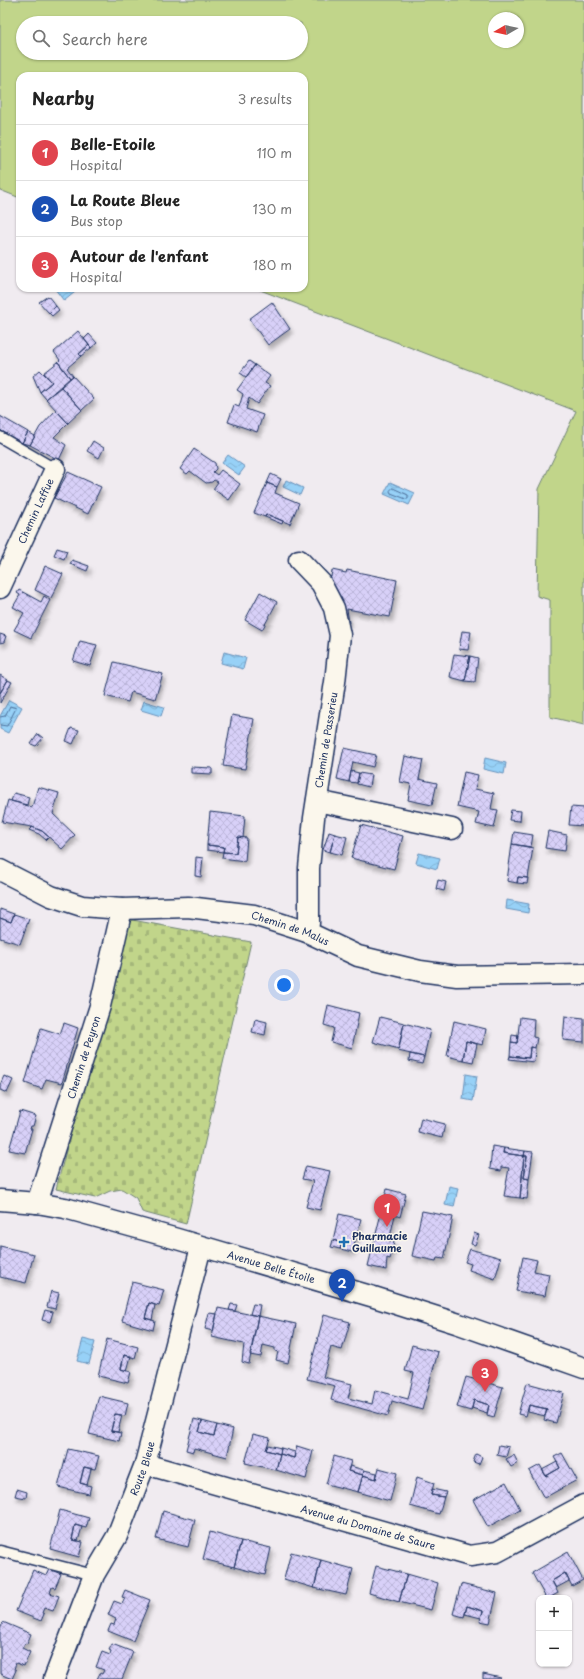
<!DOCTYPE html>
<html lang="en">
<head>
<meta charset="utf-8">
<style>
  :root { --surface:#fff; --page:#f6f6f6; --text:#222; --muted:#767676; --line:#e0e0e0; --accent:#b45309 }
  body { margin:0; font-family:"Playpen Sans",sans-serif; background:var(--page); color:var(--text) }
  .controls { position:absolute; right:12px; bottom:12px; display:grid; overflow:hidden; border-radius:8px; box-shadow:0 1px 3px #0004 }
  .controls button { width:36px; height:36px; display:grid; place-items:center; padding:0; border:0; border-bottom:1px solid var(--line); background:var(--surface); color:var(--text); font:20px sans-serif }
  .compass { position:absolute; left:488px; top:12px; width:36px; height:36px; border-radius:50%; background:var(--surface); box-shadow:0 1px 3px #0004; rotate:261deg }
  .you { position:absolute; left:284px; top:985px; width:14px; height:14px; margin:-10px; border:3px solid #fff; border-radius:50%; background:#1a73e8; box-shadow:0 0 0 6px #1a73e833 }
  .badge { display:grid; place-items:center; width:26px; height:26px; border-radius:50%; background:var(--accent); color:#fff; font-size:13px; font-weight:700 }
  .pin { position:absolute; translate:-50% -33px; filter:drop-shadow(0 1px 2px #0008) }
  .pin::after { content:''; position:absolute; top:21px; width:14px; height:12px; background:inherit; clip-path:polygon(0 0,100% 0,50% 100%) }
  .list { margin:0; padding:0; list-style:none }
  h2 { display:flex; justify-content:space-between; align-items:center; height:52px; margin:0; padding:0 16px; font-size:17px }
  h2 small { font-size:13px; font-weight:400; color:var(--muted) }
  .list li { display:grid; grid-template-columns:26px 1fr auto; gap:12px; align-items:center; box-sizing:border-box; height:56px; padding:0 16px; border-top:1px solid var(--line) }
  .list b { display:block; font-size:15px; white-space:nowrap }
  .list p { margin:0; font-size:13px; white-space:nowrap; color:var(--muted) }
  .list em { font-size:13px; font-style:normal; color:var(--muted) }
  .icon { flex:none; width:22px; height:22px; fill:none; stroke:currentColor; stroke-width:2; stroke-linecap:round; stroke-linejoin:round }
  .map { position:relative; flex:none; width:584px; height:1679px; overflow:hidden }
  .search { position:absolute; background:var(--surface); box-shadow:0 1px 3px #0004; left:16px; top:16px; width:292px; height:44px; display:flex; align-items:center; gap:10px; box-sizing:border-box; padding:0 14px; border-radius:22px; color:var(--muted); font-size:15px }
  .panel { position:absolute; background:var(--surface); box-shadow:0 1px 3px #0004; left:16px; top:72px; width:292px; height:220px; border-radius:12px }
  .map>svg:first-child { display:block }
</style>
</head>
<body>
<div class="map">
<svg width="584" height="1679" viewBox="0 0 584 1679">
  <defs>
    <pattern id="cemetery-stones" width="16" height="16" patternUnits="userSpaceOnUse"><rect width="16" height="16" fill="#c1d58a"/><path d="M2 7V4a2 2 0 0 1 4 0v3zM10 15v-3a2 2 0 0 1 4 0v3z" fill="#a5b77a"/></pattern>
    <pattern id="water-waves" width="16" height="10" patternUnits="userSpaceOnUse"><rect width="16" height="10" fill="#97d1f7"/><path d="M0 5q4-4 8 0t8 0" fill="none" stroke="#82b4d6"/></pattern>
    <pattern id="building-cross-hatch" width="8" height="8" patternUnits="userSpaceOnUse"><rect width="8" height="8" fill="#d8d0f8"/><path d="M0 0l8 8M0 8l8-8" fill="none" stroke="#b9b3d7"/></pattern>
    <filter id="shadow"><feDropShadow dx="2.5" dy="4.5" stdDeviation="2" flood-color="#0004"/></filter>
  </defs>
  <rect width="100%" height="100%" fill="#f0ebf0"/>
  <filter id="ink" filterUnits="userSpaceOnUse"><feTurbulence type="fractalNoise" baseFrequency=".025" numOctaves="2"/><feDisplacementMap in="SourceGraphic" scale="8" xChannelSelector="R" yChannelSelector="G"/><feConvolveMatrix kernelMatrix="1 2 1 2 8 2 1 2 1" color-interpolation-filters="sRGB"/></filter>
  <g filter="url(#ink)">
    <path fill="#c1d58a" stroke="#6e8274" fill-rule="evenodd" d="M0,0H584V725L550,717V600L537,596L539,489L576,411L255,288H304V76H20V198L0,190ZM494,18H518V42H494ZM23,23H301V53H23Z"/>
    <path fill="url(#cemetery-stones)" stroke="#6e8274" d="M127,919L251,942L186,1224L142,1212L136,1198L122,1189L110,1191L95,1198L56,1189Z"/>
    <path fill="url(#water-waves)" stroke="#6590ba" d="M56,288H80L64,301L55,289Z
      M228,455L245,467L239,475L222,463Z
      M286,480L303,488L300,495L283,487Z
      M390,482L415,493L409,505L384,494Z
      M224,652L246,658L243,669L221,663Z
      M9,700L22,707L8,733L0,729V716Z
      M144,701L164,707L161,716L141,710Z
      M485,758L506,763L504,774L483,769Z
      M419,853L440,858L437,869L416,863Z
      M507,900L529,904L528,913L506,909Z
      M466,1074L477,1076L473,1101L463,1099Z
      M449,1186L458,1188L454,1207L445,1205Z
      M83,1339L95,1342L89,1364L77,1361Z"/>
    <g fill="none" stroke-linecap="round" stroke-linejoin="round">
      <path stroke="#4d709b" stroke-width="1" d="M393,488L408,495V499H406L391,493L390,491Z
        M0,717L5,716L10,706L16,708L7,726L0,725"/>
    </g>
    <path fill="url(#building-cross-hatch)" stroke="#1b2f5e" filter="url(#shadow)" d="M48,296L56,306L49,313L39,302Z
      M272,302L290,329L268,345L249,319Z
      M56,306L59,310L52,316L49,313Z
      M78,331L89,345L79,354L81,356L67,368L73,376L70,378L58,362L60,360L54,352Z
      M89,334L97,343L91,348L84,339Z
      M89,345L91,348L81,356L79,354Z
      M249,361L255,365L246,377L240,373Z
      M58,362L70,378L46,399L40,392L52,382L44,373Z
      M255,365L270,376L265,383L270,386L257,404L249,398L246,409L263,415L257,432L228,422L234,405L239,407L243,394L237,390Z
      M40,370L52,382L40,392L33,376Z
      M73,376L94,399L82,410L61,387Z
      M61,387L82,410L68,423L46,399Z
      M56,410L68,423L54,437L66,445L59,460L30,445L40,427Z
      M0,416L28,432L22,443L0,430Z
      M28,432L35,436L30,445L22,443Z
      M93,441L104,448L99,458L87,451Z
      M194,449L215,463L216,469L213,472L217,475L221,470L240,484L229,500L213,489L218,482L214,480L212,482L206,483L190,471L187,474L180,469Z
      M68,472L101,487L88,514L54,498Z
      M271,474L281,479L277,487L267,483Z
      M267,483L277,487L275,493L299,503L290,524L266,514L265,517L254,513Z
      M266,514L283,521L282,524L265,517Z
      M57,548L67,551L64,559L54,555Z
      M72,560L89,566L87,571L70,564Z
      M45,566L63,574L51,598L35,590Z
      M332,570L346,573L347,570L397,580L390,617L347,609L349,623L343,622L326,575L331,577Z
      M19,590L41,602L44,596L50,600L31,638L14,630L24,613L13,607L20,595L17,593Z
      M260,592L277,602L262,630L245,620Z
      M462,631L471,632L468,650L459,649Z
      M0,634L6,636L4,642L0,643Z
      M80,641L97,645L90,666L73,661Z
      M454,654L470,656L465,681L450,677Z
      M470,656L478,658L475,682L465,681Z
      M114,662L163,674L155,699L131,692L128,702L105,696Z
      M0,675L8,680L0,693Z
      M8,680L12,682L0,703V693Z
      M232,715L254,719L245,769L223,766Z
      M71,728L79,730L73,744L66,741Z
      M38,734L43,738L36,746L31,744Z
      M344,748L376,755L373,767L353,762L349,782L337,779Z
      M405,756L423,760L419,779L437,783L432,805L408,800L411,784L400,782Z
      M191,767L212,768V774L191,773Z
      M351,771L359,773L357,783L349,782Z
      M464,772L478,775L475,789L494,793L491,809L498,810L494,828L476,824L479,812L457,807Z
      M359,773L371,775L369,787L357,784Z
      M38,787L59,793L53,814L75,835L62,849L42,831L32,827L2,822L8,800L32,807Z
      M14,793L29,797L27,805L11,801Z
      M571,807L584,808V826L569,825Z
      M511,810L521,811L520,821L509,820Z
      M210,812L245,816L243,838L238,837L236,853L223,852L224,847L207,845Z
      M361,825L403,836L394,869L351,858Z
      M32,827L42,831L49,837L46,840L39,834L29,830Z
      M548,831L567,835L565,851L545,848Z
      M329,832L335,834L330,852L323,850Z
      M514,832L533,835L531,847L512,844Z
      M335,834L347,837L342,855L330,852Z
      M238,837L247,838L245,861L222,858L223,852L236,853Z
      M512,844L533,848L528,878L518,877L517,883L507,881Z
      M207,845L224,847L223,852L207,850Z
      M196,857L203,858L201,877L195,876Z
      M518,877L528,878L527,884L517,883Z
      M438,880L446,882L444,891L436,889Z
      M0,909L14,914L11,922L0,918Z
      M14,914L29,919L20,944L0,938V918L11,922Z
      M328,1005L359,1013L352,1048L331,1042L334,1028L324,1025Z
      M565,1016L584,1018V1042L563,1040Z
      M380,1017L404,1023L399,1049L373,1042Z
      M520,1017L534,1019L533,1037L537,1038L535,1048L530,1047L529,1058L510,1056L511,1042L517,1043Z
      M255,1019L267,1022L265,1035L252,1032Z
      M454,1021L486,1029L483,1045L466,1041L463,1060L447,1056Z
      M64,1023L78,1028L62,1083L46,1079L42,1089L25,1083L41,1028L60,1034Z
      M404,1023L430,1030L424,1057L398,1051Z
      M512,1035L518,1036L517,1043L511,1042Z
      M466,1041L477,1044L473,1062L463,1060Z
      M530,1047L535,1048L534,1062L509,1059L510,1056L529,1058Z
      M410,1054L424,1057L422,1064L409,1061Z
      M4,1076L13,1080L7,1093L0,1090V1085Z
      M20,1111L36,1116L33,1126H31L30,1129H32L25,1153L9,1150Z
      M421,1118L445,1124L442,1138L418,1132Z
      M492,1146L504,1148L503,1153L524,1156L520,1198L504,1196L509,1168L501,1167V1171L490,1169Z
      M504,1148L525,1151L524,1156L503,1153Z
      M525,1151L533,1152L529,1179L524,1178L527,1156H524Z
      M524,1156H527L524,1178L529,1179L527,1199L520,1198Z
      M306,1166L330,1171L320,1210L306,1207L313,1181L302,1179Z
      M387,1189L406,1194L400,1217L395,1215L389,1241L394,1242L390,1259L387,1258L386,1270L368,1266Z
      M422,1211L453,1217L444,1259L437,1258L436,1261L412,1256Z
      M339,1214L361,1219L352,1252L340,1249L342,1243L333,1240Z
      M474,1233L479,1235L475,1245L471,1244Z
      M333,1240L342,1243L340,1249L331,1247Z
      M0,1246L34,1254L26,1283L0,1277Z
      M470,1249L501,1258L495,1279L469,1270L471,1264L465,1262Z
      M523,1257L537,1260L534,1271L549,1274L545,1296L516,1291Z
      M132,1282L164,1290L159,1306L149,1303L145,1318L155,1321L153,1330L122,1321Z
      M51,1291L59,1293L55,1309L47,1307Z
      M149,1303L155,1305L152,1320L145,1318Z
      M231,1304L237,1305L235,1311L229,1310Z
      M253,1304L260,1305L258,1316L250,1314Z
      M218,1308L258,1316L249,1364L242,1362L244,1344L212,1337Z
      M45,1310L53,1312L50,1322L42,1320Z
      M209,1313L217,1314L213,1331L205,1329Z
      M324,1315L350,1322L342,1350L331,1347L323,1377L352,1384L348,1398L372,1404L375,1390L408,1399L414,1373L405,1371L412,1345L438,1352L422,1410L392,1401L388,1416L331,1400L335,1386L307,1379Z
      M258,1316L296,1324L288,1363L276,1360L278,1352L275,1351V1348L263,1345L261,1357L250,1355Z
      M107,1339L138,1347L135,1358L124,1355L121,1369L131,1372L128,1383L98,1376Z
      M124,1355L131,1356L127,1371L121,1369Z
      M466,1377L503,1387L494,1417L487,1415L489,1405L474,1400L471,1411L457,1407Z
      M527,1383L564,1393L556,1423L544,1420L547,1409L529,1405L526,1416L518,1414Z
      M99,1396L128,1403L125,1416L115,1414L111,1431L121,1433L119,1441L89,1434Z
      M474,1400L489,1405L487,1413L472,1408Z
      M529,1405L547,1409L545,1416L528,1412Z
      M115,1414L122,1415L118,1432L111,1431Z
      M194,1419L202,1421L199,1432L214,1436L217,1425L233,1429L227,1457L194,1448L193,1452L186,1450Z
      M202,1421L217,1425L214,1436L199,1432Z
      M253,1434L270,1438L266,1450L280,1454L276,1470L245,1463Z
      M268,1445L281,1448L280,1454L266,1450Z
      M499,1445L509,1447L506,1457L497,1455Z
      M297,1446L313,1451L306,1479L276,1470L280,1454L294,1458Z
      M281,1448L295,1452L294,1458L280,1454Z
      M68,1449L99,1456L95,1469L84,1467L80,1483L91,1486L89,1494L58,1487Z
      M562,1453L577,1480L544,1498L529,1471L540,1465L546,1476L560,1468L554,1457Z
      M476,1454L482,1457L479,1464L473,1462Z
      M514,1455L518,1463L511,1467L506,1459Z
      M334,1456L351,1461L348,1471L363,1475L358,1492L326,1484Z
      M557,1462L560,1468L546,1476L542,1470Z
      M350,1466L364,1470L363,1475L348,1471Z
      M84,1467L91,1469L87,1485L80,1483Z
      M379,1468L397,1473L390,1501L358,1492L363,1475L376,1479Z
      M364,1470L377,1473L376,1479L363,1475Z
      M417,1477L434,1483L431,1495L444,1497L439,1514L410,1506Z
      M506,1482L520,1509L488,1527L473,1500Z
      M17,1489L27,1492L26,1498L15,1496Z
      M432,1489L446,1492L444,1497L431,1495Z
      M60,1510L89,1518L86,1528L75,1525L72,1540L83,1542L79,1557L50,1549Z
      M163,1511L195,1520L188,1547L156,1539Z
      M75,1525L82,1527L78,1541L72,1540Z
      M210,1532L241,1541L234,1567L203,1559Z
      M241,1541L271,1548L265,1575L234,1567Z
      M291,1552L321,1560L314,1588L284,1579Z
      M568,1552L583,1580L572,1586L565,1573L552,1581L558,1593L549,1598H546L532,1573Z
      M321,1560L353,1569L346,1595L314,1588Z
      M376,1566L407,1574L399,1602L369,1593Z
      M49,1569L61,1574L55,1588L52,1587L50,1593L59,1596L53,1611L44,1608L42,1613L44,1614L41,1621L16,1611L33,1570L46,1576Z
      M565,1573L569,1581L556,1588L552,1581Z
      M407,1574L438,1583L431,1610L399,1602Z
      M461,1584L497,1593L490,1623L480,1621L483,1611L467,1606L464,1617L453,1614Z
      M125,1590L150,1600L133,1641L108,1631L111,1624L114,1625L116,1619L108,1615L114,1601L122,1604L125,1598L122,1597Z
      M467,1606L483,1611L481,1618L465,1614Z
      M3,1622L31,1634L27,1644L25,1643L22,1648L30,1652L24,1666L16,1663L14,1669L16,1670L12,1679L0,1674V1630Z
      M112,1644L133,1652L122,1679H97L100,1673L102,1674L104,1670L96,1667L102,1652L110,1655L111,1651L109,1650Z
      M483,1674L501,1678L500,1679H483Z"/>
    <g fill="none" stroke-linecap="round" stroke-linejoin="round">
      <g stroke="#1b2f5e" stroke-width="13">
        <path id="lane" d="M0,437L55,469
          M0,1551L94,1575"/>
      </g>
      <g stroke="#1b2f5e" stroke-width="23">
        <g id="street">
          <path d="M299,560L321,583L334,608L340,635L335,682L314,818L309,868V923L307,932"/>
          <path id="s1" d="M0,588L55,469"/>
          <path d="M317,801L452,829"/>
          <path id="s2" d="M0,870L51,896L82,906L122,909L188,907L254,915L307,932L358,956L420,971L457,976L584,974"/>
          <path id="s3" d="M0,1200L37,1203L65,1208L177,1239L374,1297L459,1324L584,1368"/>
          <path id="s4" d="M37,1203L100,1006L122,909"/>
          <path id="s5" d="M145,1464L470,1556L497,1552L584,1505"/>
          <path id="s6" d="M54,1679L94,1575L117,1536L145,1464L201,1247"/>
        </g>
      </g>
      <use href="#lane" stroke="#fbf7ec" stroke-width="10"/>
      <use href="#street" stroke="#fbf7ec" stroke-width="20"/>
    </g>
  </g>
  <path fill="#1f6fb2" stroke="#fbf7ec" stroke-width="1.5" d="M342 1236h4v4h4v4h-4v4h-4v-4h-4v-4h4z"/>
  <g text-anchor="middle" stroke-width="3" stroke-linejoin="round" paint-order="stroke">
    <g font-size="10" fill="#1b2f5e" stroke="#fbf7ec">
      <text dy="4" stroke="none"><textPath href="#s1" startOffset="85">Chemin Laffue</textPath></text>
      <text transform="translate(326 740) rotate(-81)" y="4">Chemin de Passerieu</text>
      <text dy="4" stroke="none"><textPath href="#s2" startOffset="301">Chemin de Malus</textPath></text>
      <text dy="4" stroke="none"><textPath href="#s4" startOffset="153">Chemin de Peyron</textPath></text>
      <text dy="4" stroke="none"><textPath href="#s3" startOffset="280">Avenue Belle Étoile</textPath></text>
      <text dy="4" stroke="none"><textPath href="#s6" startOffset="229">Route Bleue</textPath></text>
      <text dy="4" stroke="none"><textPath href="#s5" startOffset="232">Avenue du Domaine de Saure</textPath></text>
    </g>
    <g font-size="10" font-weight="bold" fill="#1b2f5e" stroke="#fbf7ec" text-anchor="start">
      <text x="352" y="1240">Pharmacie<tspan x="352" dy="12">Guillaume</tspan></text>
    </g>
  </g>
</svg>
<div class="controls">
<button>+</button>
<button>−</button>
</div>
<svg class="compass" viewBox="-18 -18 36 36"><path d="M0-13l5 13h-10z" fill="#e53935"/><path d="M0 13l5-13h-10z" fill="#767676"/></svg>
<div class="you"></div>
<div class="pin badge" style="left:387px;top:1227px;background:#e0444e">1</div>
<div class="pin badge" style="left:342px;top:1302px;background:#1a4fb4">2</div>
<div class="pin badge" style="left:485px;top:1392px;background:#e0444e">3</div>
<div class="search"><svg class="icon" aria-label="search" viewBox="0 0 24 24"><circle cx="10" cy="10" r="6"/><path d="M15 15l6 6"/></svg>Search here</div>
<section class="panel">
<h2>Nearby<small>3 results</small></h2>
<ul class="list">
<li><span class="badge" style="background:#e0444e">1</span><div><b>Belle-Etoile</b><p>Hospital</p></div><em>110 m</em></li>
<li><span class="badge" style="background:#1a4fb4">2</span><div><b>La Route Bleue</b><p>Bus stop</p></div><em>130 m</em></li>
<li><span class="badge" style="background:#e0444e">3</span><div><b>Autour de l'enfant</b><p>Hospital</p></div><em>180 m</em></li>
</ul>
</section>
</div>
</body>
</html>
